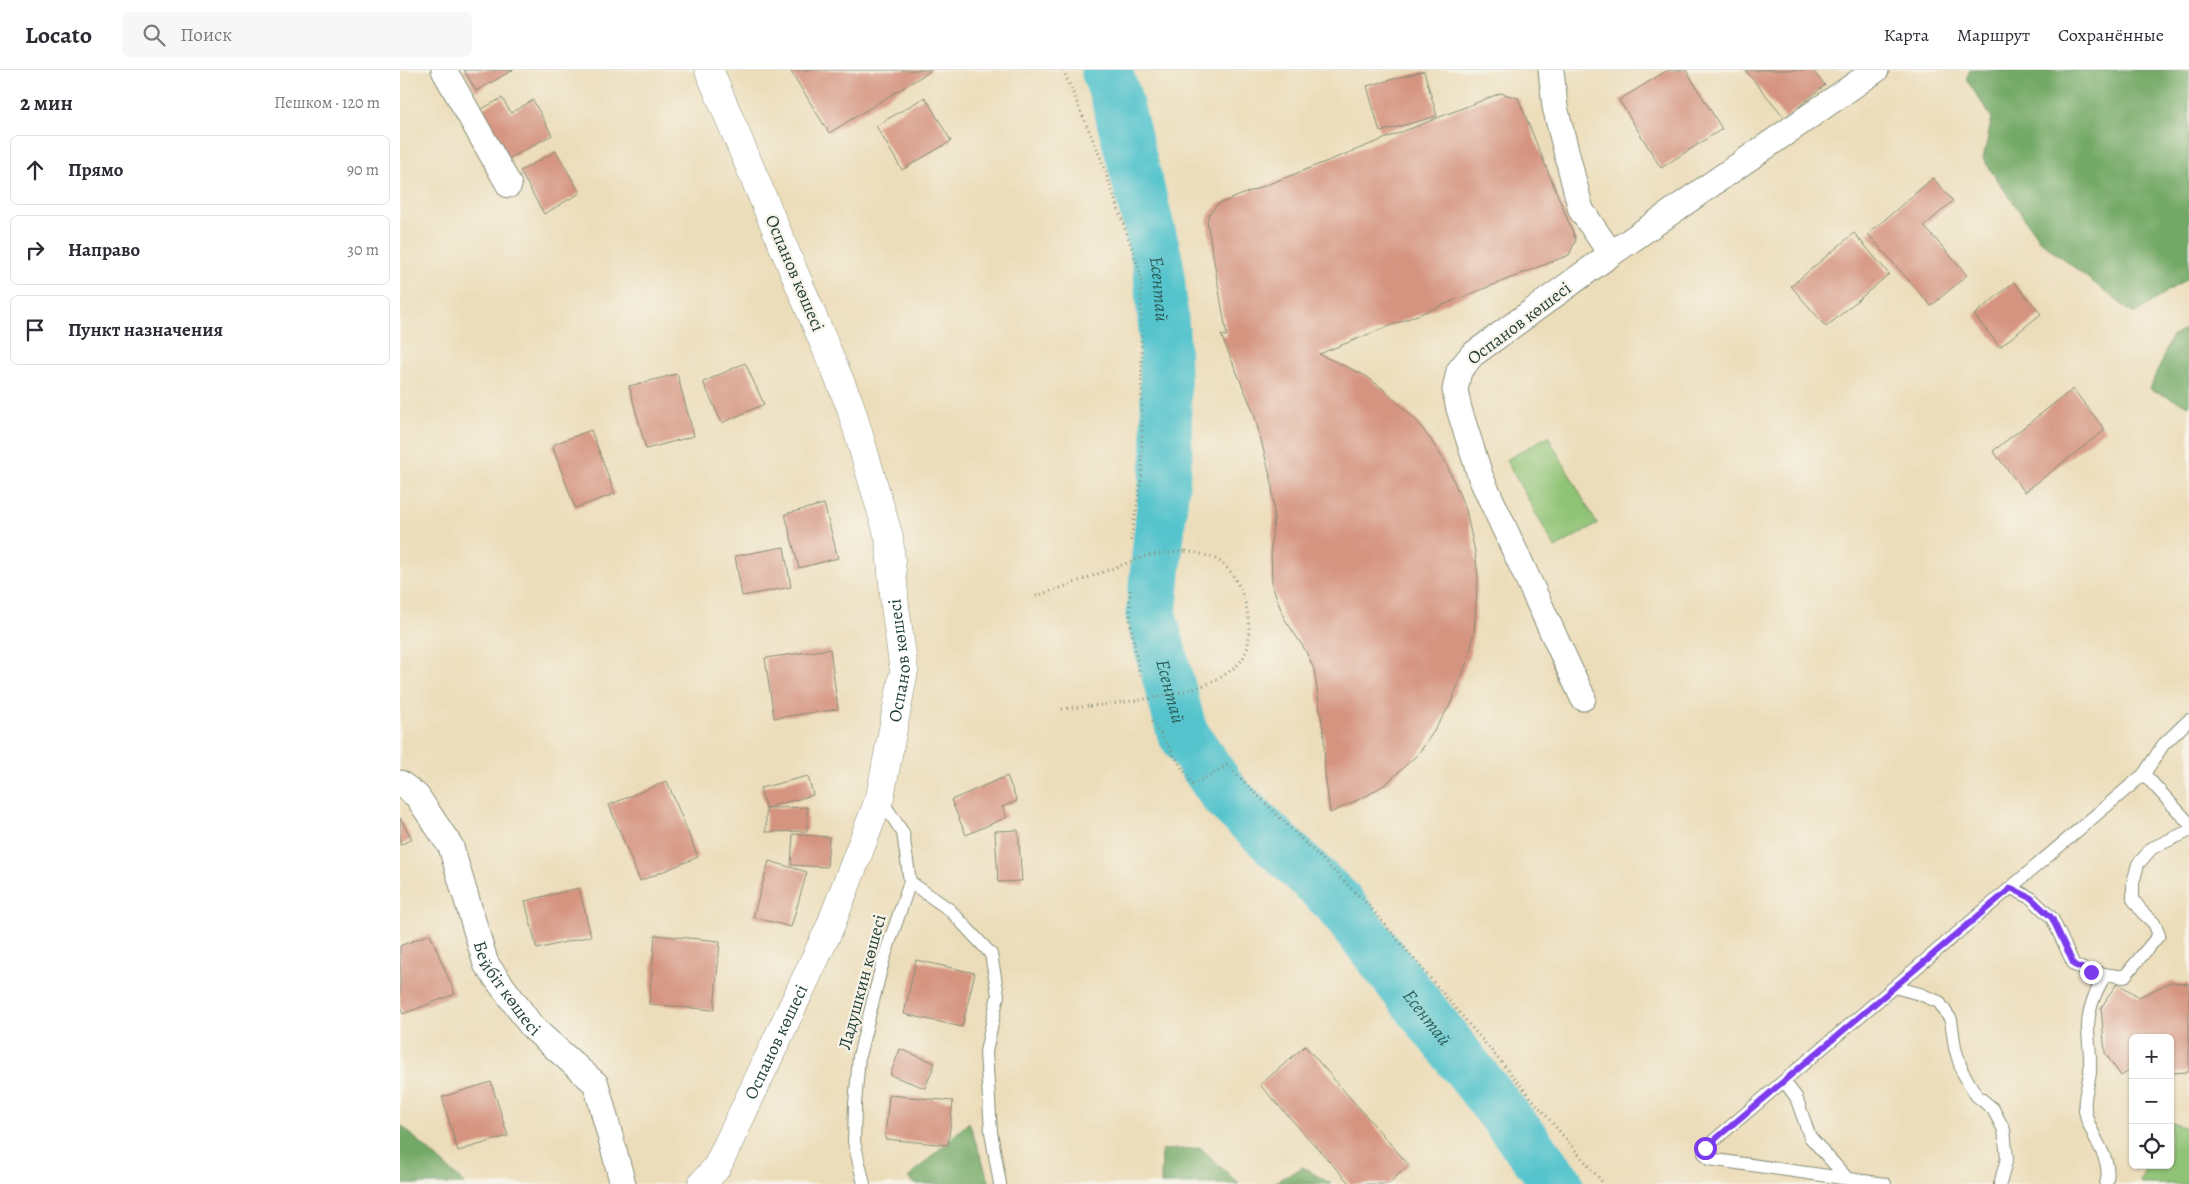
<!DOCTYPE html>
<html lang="ru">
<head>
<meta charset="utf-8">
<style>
  :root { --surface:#fff; --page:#f7f7f7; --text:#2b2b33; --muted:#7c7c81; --line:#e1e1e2 }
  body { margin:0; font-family:Alegreya,serif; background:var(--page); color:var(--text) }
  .controls { position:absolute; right:15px; bottom:15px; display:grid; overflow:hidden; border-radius:8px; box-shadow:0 1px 4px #0004 }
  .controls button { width:45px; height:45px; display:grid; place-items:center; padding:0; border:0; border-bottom:1px solid var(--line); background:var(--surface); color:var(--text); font:25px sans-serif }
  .stop { position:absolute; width:15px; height:15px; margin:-11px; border:4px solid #7c3aed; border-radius:50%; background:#fff }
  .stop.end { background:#7c3aed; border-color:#fff; box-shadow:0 1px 5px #0008 }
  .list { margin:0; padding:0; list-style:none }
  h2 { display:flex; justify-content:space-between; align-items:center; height:65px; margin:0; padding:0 20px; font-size:21px }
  h2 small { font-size:16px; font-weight:400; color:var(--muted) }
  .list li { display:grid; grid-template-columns:32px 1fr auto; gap:15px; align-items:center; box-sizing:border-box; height:70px; margin:0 10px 10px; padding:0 10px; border:1px solid var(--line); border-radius:8px }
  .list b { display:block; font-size:19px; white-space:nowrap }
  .list em { font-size:16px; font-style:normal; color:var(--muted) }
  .icon { flex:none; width:28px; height:28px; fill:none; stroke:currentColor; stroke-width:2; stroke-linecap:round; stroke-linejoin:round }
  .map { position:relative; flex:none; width:1789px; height:1114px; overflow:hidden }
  header { display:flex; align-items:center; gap:30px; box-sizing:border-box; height:70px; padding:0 25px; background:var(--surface); border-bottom:1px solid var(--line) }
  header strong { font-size:24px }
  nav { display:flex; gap:28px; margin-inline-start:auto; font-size:18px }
  .search { width:350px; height:45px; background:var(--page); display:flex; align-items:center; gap:12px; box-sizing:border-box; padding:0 18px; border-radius:8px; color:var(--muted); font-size:19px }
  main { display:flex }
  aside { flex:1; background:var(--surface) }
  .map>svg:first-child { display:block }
</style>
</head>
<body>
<header>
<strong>Locato</strong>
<div class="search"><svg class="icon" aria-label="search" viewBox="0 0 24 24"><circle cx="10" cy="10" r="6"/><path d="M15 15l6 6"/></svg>Поиск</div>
<nav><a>Карта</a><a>Маршрут</a><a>Сохранённые</a></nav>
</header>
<main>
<aside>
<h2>2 мин<small>Пешком · 120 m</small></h2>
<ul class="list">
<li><svg class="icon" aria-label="ahead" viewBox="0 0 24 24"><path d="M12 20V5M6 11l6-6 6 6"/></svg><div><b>Прямо</b></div><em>90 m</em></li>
<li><svg class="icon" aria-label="right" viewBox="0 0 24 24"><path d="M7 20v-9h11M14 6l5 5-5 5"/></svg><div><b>Направо</b></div><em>30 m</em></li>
<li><svg class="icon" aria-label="arrive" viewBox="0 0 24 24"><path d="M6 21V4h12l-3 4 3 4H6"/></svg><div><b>Пункт назначения</b></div></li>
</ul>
</aside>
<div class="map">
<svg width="1789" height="1114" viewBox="0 0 1789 1114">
  <rect width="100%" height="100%" fill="#f7f3e8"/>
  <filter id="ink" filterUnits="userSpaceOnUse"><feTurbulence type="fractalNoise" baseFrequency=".02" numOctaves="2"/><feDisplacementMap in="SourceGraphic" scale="10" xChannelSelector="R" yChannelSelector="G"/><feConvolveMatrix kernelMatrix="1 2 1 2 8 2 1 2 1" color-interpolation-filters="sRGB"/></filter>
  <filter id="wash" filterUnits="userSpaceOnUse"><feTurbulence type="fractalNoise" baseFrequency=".0096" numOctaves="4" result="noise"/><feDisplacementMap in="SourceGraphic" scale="20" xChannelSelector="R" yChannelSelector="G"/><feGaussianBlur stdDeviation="1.12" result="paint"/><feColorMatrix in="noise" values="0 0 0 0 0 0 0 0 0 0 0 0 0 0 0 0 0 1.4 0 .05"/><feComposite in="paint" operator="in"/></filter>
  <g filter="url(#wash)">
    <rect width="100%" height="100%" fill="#ecddba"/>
    <path fill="#8fc375" stroke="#578054" d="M1148,366L1197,454L1155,478L1106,390Z
      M1770,1052L1789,1059V1114H1747L1740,1112L1746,1095H1770Z"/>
    <path fill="#73a966" stroke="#49734d" d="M1570,0H1789V207L1734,244L1640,171L1583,89L1592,48L1566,9Z
      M1789,257V336L1750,319L1771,267Z
      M569,1052L590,1114H514L508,1108Z
      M0,1054L65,1114H0Z
      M801,1078L839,1114H761L762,1080Z
      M903,1097L931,1114H871Z"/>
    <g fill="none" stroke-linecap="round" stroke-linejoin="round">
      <path stroke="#56c4cd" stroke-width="51" id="s1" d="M706,0L716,27L758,193L764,261L767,383L751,545L782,662L825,725L937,831L1158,1114"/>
    </g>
    <g id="blocks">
      <path fill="#d59480" d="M64,0H113L76,21Z
        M390,0H532L429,63Z
        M1268,0H1286L1322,59L1261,98L1219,30Z
        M1345,0H1412L1425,15L1385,48Z
        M1024,1L1037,46L980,62L967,16Z
        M1101,23L1118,28L1176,170L1169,185L919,284L966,306L983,319L1017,351L1030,369L1046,393L1066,440L1075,482L1078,507L1074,561L1069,587L1050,635L1034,661L1019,683L987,713L968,725L930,743L925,704L924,667L914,599L904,578L884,548L872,515L871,476L874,448L872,413L854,343L821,265L827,266L807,151L809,144L818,134Z
        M525,27L551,71L502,100L476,56Z
        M102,28L111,43L133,30L152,65L108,89L80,40Z
        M156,81L180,123L144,144L120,101Z
        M1533,108L1553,131L1524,156L1567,205L1531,236L1468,164Z
        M1454,163L1489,204L1426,257L1391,216Z
        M1614,212L1641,244L1600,277L1574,245Z
        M345,293L364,334L322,353L303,312Z
        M277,304L294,366L246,379L229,316Z
        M1673,319L1705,360L1625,422L1593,381Z
        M191,360L215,424L175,438L152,375Z
        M424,434L438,488L399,498L385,444Z
        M384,477L391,517L342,526L335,486Z
        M430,579L438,639L374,648L365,588Z
        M408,706L413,725L366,738L360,718Z
        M607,706L617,731L602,737L607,747L566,765L551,730Z
        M267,711L298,787L240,811L209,735Z
        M407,737V761L366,762V738Z
        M0,748L12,769L0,775Z
        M618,760L622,811L598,812L595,761Z
        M393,764L429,767L427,797L391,795Z
        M369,791L407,802L391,857L353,847Z
        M179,818L191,866L137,879L125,831Z
        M30,864L55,924L3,944L0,936V876Z
        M255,865L320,871L314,940L249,934Z
        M516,890L575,903L562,957L504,944Z
        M1771,912L1789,914V1002L1770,1003V968H1733V998L1721,1006L1705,983L1701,938L1717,913L1739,927Z
        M905,976L1009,1095L988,1114H950L860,1015Z
        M500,979L535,993L525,1018L490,1005Z
        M91,1012L108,1066L58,1081L42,1027Z
        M489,1025L553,1031L548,1075L485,1069Z"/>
    </g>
  </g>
  <g filter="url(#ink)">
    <use href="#blocks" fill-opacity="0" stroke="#868d77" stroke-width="1"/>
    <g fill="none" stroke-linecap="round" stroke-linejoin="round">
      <g stroke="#868d77" stroke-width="14">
        <path id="service" d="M1744,704L1789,753
          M510,812L550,840L591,884L598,925L586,982L591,1062L600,1114
          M1611,818L1631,828L1652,848L1674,895L1691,902L1724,907L1759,865L1754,853L1742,842L1733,829V813L1738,794L1752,778L1789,761
          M1705,906C1695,921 1687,942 1688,961C1689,975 1691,989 1690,1003C1688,1017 1682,1031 1686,1045C1691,1068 1714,1089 1706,1114
          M1494,917L1520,924L1539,932L1551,950L1555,978L1562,1001L1576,1025L1593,1039L1604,1060L1607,1088L1600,1114
          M1384,1011L1396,1027L1410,1067L1446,1107
          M464,1114L454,1072L455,1034L459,986L483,891L510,812L503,763L480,728
          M1485,1114L1309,1089L1304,1083L1305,1078L1744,704L1763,675L1789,650"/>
      </g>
      <g stroke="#868d77" stroke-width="27">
        <g id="minor">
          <path d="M44,0L109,115"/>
          <path d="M1151,0L1155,37L1181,140L1211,184L1072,285L1059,301L1055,320L1059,339L1081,408L1183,628"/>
          <path d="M1211,184L1476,0"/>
          <path id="s2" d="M0,713L17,726L51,777L86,894L133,958L196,1014L223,1114"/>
        </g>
      </g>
      <g stroke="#868d77" stroke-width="29">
        <g id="tertiary">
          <path id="s3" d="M302,1114L317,1097L430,857L480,727L504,601L495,536L489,467L450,335L309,0"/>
        </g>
      </g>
      <path stroke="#868d77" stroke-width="3" stroke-dasharray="1 4" stroke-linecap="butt" d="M663,0L700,86L741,205L742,405L730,474
        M786,481C797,483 813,486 822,493C844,511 856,558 845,584C841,596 824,605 813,611
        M730,520V550L740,607
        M636,526L660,518
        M662,639L690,636
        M752,651L793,715L827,695L970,837L1204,1114"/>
      <use href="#service" stroke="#fff" stroke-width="12"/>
      <use href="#minor" stroke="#fff" stroke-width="25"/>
      <use href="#tertiary" stroke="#fff" stroke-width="28"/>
      <path stroke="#868d77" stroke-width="3" stroke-dasharray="1 4" stroke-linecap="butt" d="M660,518L746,486L786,481
        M690,636C721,633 788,625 813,611"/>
    </g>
  </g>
  <g fill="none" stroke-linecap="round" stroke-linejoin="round" filter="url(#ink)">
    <path stroke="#7c3aed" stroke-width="6" d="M1305,1078L1611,818L1631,828L1652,848L1674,895L1691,902"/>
  </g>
  <g text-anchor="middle" stroke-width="4.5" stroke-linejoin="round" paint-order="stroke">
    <g font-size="18" fill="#1f3d34" stroke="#f7f3e8">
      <text transform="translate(395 203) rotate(67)" y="6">Оспанов көшесі</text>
      <text transform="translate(1119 253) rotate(-37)" y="6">Оспанов көшесі</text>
      <text dy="6" stroke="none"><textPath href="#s3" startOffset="566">Оспанов көшесі</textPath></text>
      <text transform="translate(462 912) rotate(-75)" y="6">Ладушкин көшесі</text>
      <text dy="6" stroke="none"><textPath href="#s2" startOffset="236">Бейбіт көшесі</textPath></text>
      <text dy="6" stroke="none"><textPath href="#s3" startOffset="161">Оспанов көшесі</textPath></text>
    </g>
    <g font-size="19" font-style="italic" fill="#2d5f5a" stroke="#f7f3e8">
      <text dy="7" stroke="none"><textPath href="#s1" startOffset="226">Есентай</textPath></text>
      <text dy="7" stroke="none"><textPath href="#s1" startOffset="632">Есентай</textPath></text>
      <text dy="7" stroke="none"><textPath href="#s1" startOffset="1052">Есентай</textPath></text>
    </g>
  </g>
</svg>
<div class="controls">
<button>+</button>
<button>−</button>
<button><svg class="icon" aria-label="locate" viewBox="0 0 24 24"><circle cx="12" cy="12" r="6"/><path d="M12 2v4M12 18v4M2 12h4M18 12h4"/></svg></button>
</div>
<div class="stop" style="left:1305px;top:1078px"></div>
<div class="stop end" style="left:1691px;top:902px"></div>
</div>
</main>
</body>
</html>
